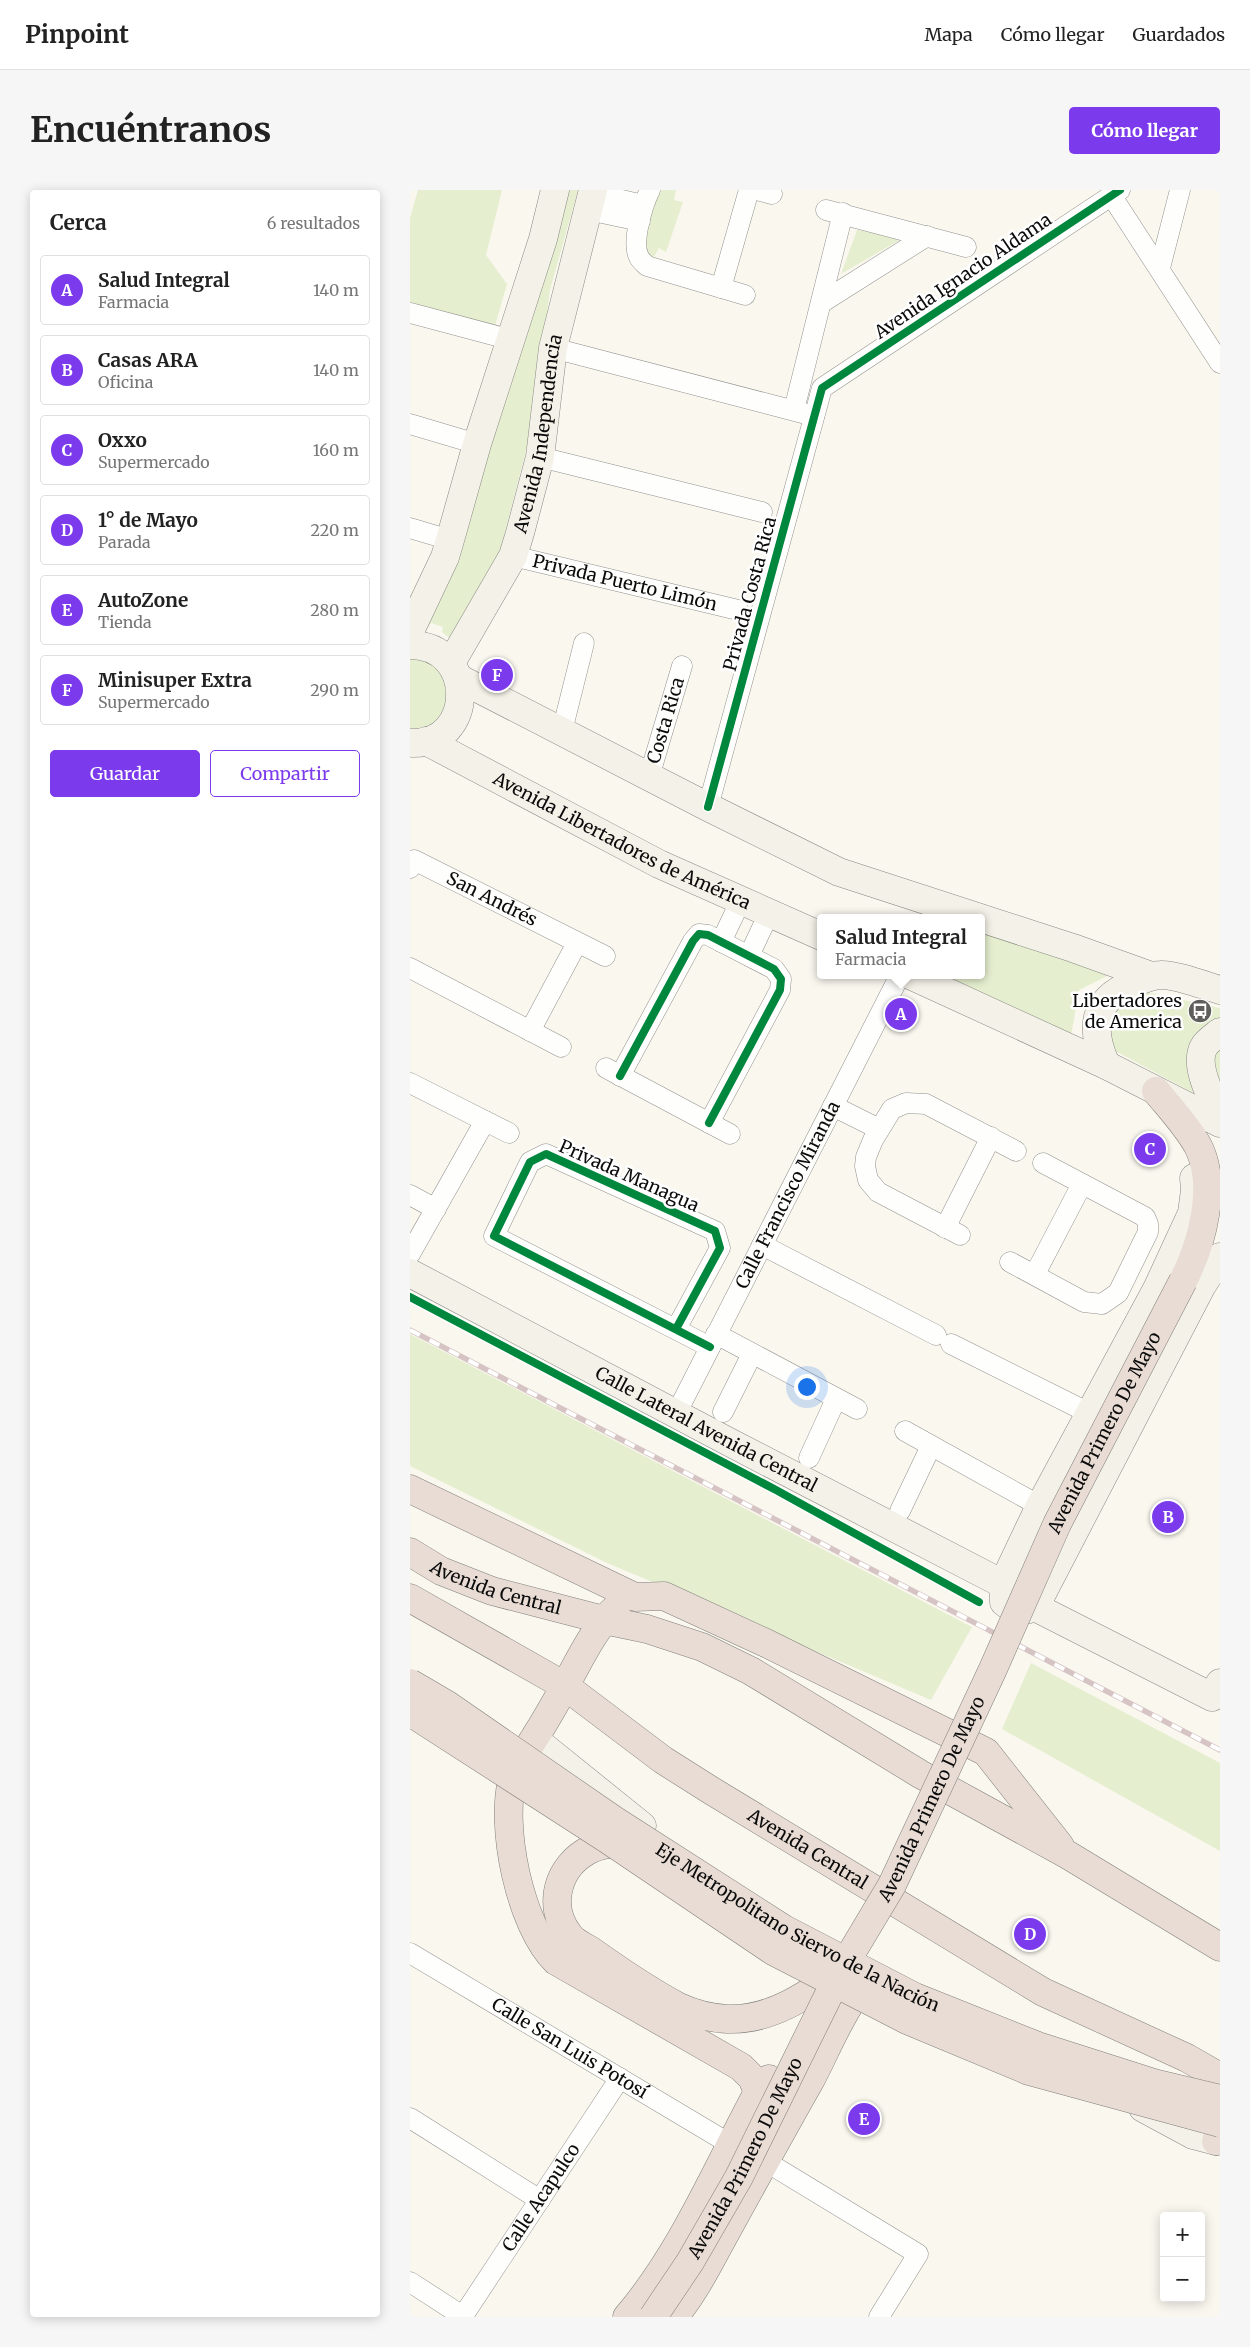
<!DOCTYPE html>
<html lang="es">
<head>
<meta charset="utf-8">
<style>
  :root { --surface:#fff; --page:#f6f6f6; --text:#222; --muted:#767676; --line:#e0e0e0; --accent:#7c3aed }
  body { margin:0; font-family:Merriweather,serif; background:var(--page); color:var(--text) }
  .controls { position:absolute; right:15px; bottom:15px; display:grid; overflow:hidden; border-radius:5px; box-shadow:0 2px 12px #0003 }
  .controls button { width:45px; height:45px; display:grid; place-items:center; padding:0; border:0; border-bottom:1px solid var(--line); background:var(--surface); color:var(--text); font:25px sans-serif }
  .you { position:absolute; left:396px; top:1196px; width:18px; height:18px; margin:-12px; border:4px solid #fff; border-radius:50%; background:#1a73e8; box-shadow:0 0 0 8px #1a73e833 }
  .badge { display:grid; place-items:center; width:32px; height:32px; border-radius:50%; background:var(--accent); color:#fff; font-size:16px; font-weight:700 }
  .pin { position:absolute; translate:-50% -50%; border:2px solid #fff; box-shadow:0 1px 5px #0006 }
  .popup { position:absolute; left:407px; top:724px; width:168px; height:65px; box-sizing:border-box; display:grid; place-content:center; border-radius:5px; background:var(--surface); filter:drop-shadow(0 1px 4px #0005); font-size:16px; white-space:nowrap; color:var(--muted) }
  .popup b { font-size:19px; color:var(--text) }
  .popup::after { content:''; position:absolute; left:50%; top:100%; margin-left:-10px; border:10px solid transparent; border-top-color:var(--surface) }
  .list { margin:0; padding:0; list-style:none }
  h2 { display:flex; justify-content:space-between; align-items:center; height:65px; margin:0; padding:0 20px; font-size:21px }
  h2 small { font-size:16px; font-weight:400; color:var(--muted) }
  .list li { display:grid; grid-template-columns:32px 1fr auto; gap:15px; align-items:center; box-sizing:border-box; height:70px; margin:0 10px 10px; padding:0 10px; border:1px solid var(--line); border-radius:5px }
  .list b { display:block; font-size:19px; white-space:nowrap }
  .list p { margin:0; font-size:16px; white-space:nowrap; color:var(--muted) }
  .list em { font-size:16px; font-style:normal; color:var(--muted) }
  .actions { display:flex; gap:10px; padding:15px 20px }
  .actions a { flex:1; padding:11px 0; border:1px solid var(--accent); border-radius:5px; text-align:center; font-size:18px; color:var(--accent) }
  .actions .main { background:var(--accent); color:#fff }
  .map { position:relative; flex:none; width:810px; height:2127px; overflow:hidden; border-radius:5px }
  header { display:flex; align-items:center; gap:30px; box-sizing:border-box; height:70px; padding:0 25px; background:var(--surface); border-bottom:1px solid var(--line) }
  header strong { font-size:24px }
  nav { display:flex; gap:28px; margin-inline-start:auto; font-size:18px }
  .intro { display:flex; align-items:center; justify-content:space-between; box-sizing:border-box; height:120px; padding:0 30px }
  h1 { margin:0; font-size:35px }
  .button { padding:12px 22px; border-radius:5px; background:var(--accent); color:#fff; font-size:18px; font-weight:700 }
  main { display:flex; gap:30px; padding:0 30px }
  aside { flex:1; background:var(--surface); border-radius:5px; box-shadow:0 2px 12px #0003 }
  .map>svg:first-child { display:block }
</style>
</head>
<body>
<header>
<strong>Pinpoint</strong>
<nav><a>Mapa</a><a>Cómo llegar</a><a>Guardados</a></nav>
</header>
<div class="intro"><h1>Encuéntranos</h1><a class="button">Cómo llegar</a></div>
<main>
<aside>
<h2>Cerca<small>6 resultados</small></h2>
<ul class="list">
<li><span class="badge">A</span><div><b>Salud Integral</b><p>Farmacia</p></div><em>140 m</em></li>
<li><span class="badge">B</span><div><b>Casas ARA</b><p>Oficina</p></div><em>140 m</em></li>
<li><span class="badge">C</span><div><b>Oxxo</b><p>Supermercado</p></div><em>160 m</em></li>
<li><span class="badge">D</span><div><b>1° de Mayo</b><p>Parada</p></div><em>220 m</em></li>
<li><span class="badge">E</span><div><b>AutoZone</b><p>Tienda</p></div><em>280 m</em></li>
<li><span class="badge">F</span><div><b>Minisuper Extra</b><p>Supermercado</p></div><em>290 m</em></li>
</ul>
<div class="actions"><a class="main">Guardar</a><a>Compartir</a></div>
</aside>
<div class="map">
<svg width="810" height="2127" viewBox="0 0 810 2127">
  <rect width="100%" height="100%" fill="#faf7ef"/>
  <path fill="#e5efcf" d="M8,0H92L76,65L97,94L85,136L0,112V28Z
    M158,0H168L140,100L122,237L88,369L46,453L32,442L33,437L21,433L18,438L8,432L143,58Z
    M252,0H266L264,10L273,12L256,62L249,58L244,67L234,65L232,52L247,5Z
    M447,40L493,48L431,84Z
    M0,465L29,477L39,499L33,523L25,533L14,539L0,540Z
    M571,735L705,782L669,800L661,846L534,785H571Z
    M718,798L810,818V917L694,855L699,814Z
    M0,1144L562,1437L521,1510L195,1372L0,1276Z
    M621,1473L810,1573V1661L592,1539Z"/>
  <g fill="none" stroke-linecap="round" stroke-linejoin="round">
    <g stroke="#93918e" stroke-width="21">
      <g id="street">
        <path d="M240,0C233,14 221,52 229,67C230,70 234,73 237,76L335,105"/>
        <path d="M347,0L362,4"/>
        <path d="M182,3L233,15"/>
        <path d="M701,5L810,173"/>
        <path d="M178,20L230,31"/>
        <path d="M416,20L556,57"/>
        <path d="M750,78L770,0"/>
        <path d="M311,98L339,0"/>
        <path d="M411,113L517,46"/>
        <path d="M0,123L102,150"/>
        <path d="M143,158L404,226"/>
        <path d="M384,220L433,23"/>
        <path d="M0,234L67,254"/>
        <path d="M130,267L352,322"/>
        <path d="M0,338L40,350"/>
        <path id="s1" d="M103,366L328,420"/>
        <path d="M152,541L174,453"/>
        <path id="s2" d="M239,587L272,476"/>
        <path d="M298,617L412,198L710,0"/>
        <path id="s3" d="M0,678L4,670L195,766"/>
        <path d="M311,752L331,710"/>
        <path d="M339,766L359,723"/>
        <path d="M0,778L151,857"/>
        <path d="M120,841L167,753"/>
        <path d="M196,878L320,944"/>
        <path d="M210,886L283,751L289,744L298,745L364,779L371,789L370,800L299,933"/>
        <path d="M0,893L99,943"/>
        <path d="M423,916L469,939"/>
        <path d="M0,1005L26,1019"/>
        <path d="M535,1038L581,947"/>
        <path d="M550,1045L468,1002L458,990L455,976L456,967L463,950L482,919L496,913L516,914L606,961"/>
        <path d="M352,1055L526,1145"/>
        <path d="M0,1064L75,931"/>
        <path d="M600,1072L674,1112L692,1114L708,1103L738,1042V1034L735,1027L633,973"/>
        <path d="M625,1084L672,994"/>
        <path d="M266,1139L310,1058L305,1041L136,964L120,972L84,1046L300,1157"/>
        <path d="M306,1144L447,1219"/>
        <path d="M541,1154L679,1223"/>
        <path d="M313,1222L342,1164"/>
        <path id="s4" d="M266,1224L490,785"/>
        <path d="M495,1241L630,1316"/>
        <path d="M399,1268L426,1209"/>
        <path d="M490,1321L521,1256"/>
        <path id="s5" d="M0,1763L320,1954"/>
        <path d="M0,1928L130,2010"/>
        <path d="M355,1971L508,2064L469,2127"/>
        <path d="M0,2092L54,2127"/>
        <path id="s6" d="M53,2126L210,1888"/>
      </g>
    </g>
    <g stroke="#898884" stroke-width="29">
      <g id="secondary">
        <path d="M0,441L35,367L40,350L67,254L133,49L145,0"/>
        <path d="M0,455C68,455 65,555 2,553"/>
        <path id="s7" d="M41,473L103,366L110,343L130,267L143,158L183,0"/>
        <path d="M48,488L298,617L429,682L663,758L741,786"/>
        <path id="s8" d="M16,551L249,674L411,746"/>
        <path d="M500,785L696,875L810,933"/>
        <path d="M810,842C805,846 799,850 795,855C782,873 802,909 810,926"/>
        <path d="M696,875C680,839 682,810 722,794C731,790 741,785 751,785C764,784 796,796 810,800"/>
        <path d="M784,988L785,1000L782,1023L747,1099L630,1316L593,1394L594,1412C604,1421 613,1422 625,1417L791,1097L810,1067"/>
        <path id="s9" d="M0,1083L321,1253L593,1394"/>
        <path d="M625,1417L802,1507L810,1493"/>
        <path d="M124,1549L232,1636"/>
        <path d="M733,1918L783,1945L806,1951"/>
      </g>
    </g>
    <g stroke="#807f7b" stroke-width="29">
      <g id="highway">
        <path d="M746,901C760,918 777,936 788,956C808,995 792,1054 773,1091"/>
        <path d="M0,1299L225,1407L254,1406L358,1454L576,1562L650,1656"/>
        <path id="s10" d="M0,1362L31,1381L82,1401L194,1430L237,1439L292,1457L341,1481L510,1584L658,1665L810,1757"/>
        <path id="s11" d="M0,1408L155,1496L253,1570L302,1601L633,1802L777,1868L810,1887"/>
        <path d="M206,1418C186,1435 169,1471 156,1494C146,1512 136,1530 125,1547C117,1560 108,1571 103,1587C89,1635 110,1736 146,1771L331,1877L342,1888L348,1902"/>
        <path d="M222,1650C208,1653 193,1653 181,1659C148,1675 136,1715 159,1745C163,1751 173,1756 180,1760C208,1780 239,1801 269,1817C284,1824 301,1828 317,1829C360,1831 397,1805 430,1782"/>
        <path d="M806,1951L810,1946"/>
        <path d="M217,2127C273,2061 307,1978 348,1902L359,1889"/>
        <path d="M264,2127C285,2102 300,2071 316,2042C344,1991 372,1940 401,1889C414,1866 440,1799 462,1789"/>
      </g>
    </g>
    <use href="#street" stroke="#fefefd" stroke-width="20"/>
    <use href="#secondary" stroke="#f4f1e8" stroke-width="28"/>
    <use href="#highway" stroke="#e8dcd4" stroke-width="28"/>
    <g stroke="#d6c4c5" stroke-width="5.5">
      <path id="rail" d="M0,1140L810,1560"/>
    </g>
    <use href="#rail" stroke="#fff" stroke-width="4" stroke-dasharray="11" stroke-linecap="butt"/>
    <g stroke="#807f7b" stroke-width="29" stroke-linecap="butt">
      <g id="highway-bridge">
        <path id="s12" d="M0,1493L36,1514L204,1630L374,1739L505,1807L628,1856L744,1893L810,1909"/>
        <path d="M0,1522L197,1649L363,1761L497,1830L619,1881L810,1933"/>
        <path id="s13" d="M243,2127L280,2072L329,1987L430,1782L482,1695L583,1479L647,1334L773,1091"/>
      </g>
    </g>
    <use href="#highway-bridge" stroke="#e8dcd4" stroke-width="28"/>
    <g stroke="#fff" stroke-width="11">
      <path id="cycleway" d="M298,617L412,198L710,0
        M210,886L283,751L289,744L298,745L364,779L371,789L370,800L299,933
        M0,1107L366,1300L569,1412
        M266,1139L310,1058L305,1041L136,964L120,972L84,1046L300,1157"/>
    </g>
    <use href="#cycleway" stroke="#00873e" stroke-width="8"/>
  </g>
  <defs>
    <g id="bus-disc" transform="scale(1.25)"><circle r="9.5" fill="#5f5e5b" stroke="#fff"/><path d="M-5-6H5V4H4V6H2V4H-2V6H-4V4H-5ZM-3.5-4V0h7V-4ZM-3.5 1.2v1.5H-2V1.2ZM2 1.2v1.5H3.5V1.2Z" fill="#fff"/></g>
  </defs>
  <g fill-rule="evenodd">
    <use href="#bus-disc" x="790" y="821"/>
  </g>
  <g text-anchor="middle" stroke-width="5" stroke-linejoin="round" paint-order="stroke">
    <g font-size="18" fill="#0b0b0b" stroke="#fff">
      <text transform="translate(553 86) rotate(-34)" y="6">Avenida Ignacio Aldama</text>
      <text dy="6" stroke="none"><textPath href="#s7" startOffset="249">Avenida Independencia</textPath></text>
      <text dy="6" stroke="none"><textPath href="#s1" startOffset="115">Privada Puerto Limón</textPath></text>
      <text transform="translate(340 404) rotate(-75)" y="6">Privada Costa Rica</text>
      <text dy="6" stroke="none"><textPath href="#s2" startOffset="59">Costa Rica</textPath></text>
      <text dy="6" stroke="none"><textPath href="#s8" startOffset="220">Avenida Libertadores de América</textPath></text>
      <text dy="6" stroke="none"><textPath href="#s3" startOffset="96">San Andrés</textPath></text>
      <text transform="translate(219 986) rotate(24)" y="6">Privada Managua</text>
      <text dy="6" stroke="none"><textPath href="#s4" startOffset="246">Calle Francisco Miranda</textPath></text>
      <text dy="6" stroke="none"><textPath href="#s9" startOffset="335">Calle Lateral Avenida Central</textPath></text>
      <text dy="6" stroke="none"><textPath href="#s13" startOffset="994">Avenida Primero De Mayo</textPath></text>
      <text dy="6" stroke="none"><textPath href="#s10" startOffset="94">Avenida Central</textPath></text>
      <text dy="6" stroke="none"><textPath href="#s13" startOffset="589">Avenida Primero De Mayo</textPath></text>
      <text dy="6" stroke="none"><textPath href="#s11" startOffset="471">Avenida Central</textPath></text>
      <text dy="6" stroke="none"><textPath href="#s12" startOffset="459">Eje Metropolitano Siervo de la Nación</textPath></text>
      <text dy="6" stroke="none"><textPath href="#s5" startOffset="186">Calle San Luis Potosí</textPath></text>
      <text dy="6" stroke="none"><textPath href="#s13" startOffset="184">Avenida Primero De Mayo</textPath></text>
      <text dy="6" stroke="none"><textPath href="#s6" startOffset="142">Calle Acapulco</textPath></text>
    </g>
    <g font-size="18" fill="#0b0b0b" stroke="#fff" text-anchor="end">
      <text x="772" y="817">Libertadores<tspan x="772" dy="21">de America</tspan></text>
    </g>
  </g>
</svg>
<div class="controls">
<button>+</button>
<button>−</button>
</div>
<div class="you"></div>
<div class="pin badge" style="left:491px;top:824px">A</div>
<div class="popup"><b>Salud Integral</b>Farmacia</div>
<div class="pin badge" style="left:758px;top:1327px">B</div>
<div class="pin badge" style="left:740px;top:959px">C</div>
<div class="pin badge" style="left:620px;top:1744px">D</div>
<div class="pin badge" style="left:454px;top:1929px">E</div>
<div class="pin badge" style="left:87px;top:485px">F</div>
</div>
</main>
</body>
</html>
